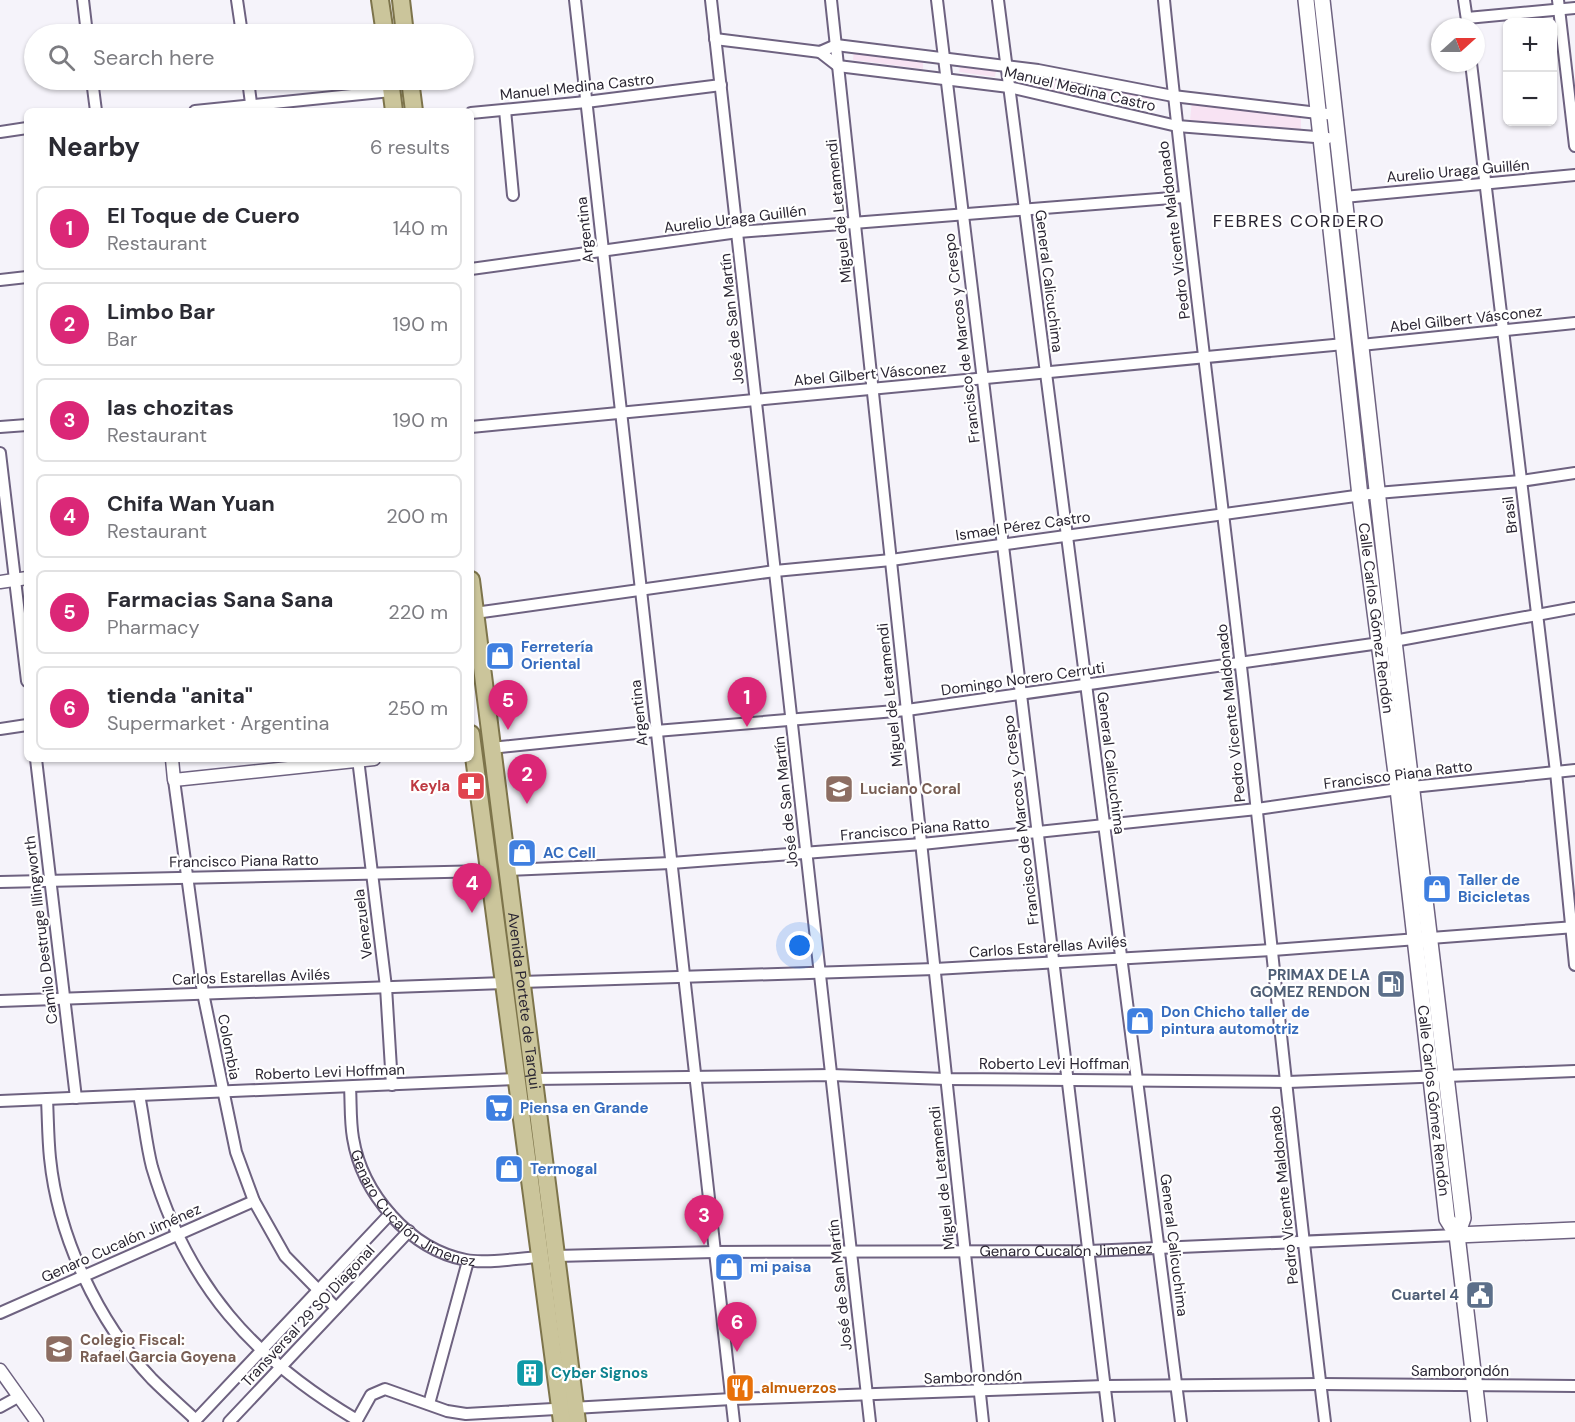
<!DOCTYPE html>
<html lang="en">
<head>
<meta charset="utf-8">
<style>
  :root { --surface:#fff; --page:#f7f7f7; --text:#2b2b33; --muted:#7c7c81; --line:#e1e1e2; --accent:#db2777 }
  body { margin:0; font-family:"DM Sans",sans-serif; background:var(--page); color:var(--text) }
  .controls { position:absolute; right:18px; top:18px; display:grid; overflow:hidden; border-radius:9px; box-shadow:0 2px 4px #0004 }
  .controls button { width:54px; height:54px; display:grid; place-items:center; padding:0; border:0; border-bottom:2px solid var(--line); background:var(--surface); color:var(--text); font:30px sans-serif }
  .compass { position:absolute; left:1431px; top:18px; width:54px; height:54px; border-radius:50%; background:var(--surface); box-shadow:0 2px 4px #0004; rotate:69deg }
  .you { position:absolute; left:800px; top:946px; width:21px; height:21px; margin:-15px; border:4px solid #fff; border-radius:50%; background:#1a73e8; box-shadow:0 0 0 9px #1a73e833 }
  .badge { display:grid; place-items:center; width:39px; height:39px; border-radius:50%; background:var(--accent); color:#fff; font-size:20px; font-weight:700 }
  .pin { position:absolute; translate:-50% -50px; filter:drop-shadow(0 2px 3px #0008) }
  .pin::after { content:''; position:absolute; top:32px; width:21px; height:18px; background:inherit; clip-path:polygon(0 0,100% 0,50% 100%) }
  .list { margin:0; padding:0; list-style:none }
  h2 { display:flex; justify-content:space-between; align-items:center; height:78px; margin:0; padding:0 24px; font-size:26px }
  h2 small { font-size:20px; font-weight:400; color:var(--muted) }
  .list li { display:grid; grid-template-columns:39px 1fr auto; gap:18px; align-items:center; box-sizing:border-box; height:84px; margin:0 12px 12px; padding:0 12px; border:2px solid var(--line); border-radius:9px }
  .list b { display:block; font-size:22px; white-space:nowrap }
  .list p { margin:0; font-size:20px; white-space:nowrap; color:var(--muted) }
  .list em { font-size:20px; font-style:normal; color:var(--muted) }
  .icon { flex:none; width:33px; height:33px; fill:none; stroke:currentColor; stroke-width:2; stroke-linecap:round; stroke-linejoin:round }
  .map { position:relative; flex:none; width:1575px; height:1422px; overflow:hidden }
  .search { position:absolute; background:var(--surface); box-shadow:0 2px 4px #0004; left:24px; top:24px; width:450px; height:66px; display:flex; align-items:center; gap:15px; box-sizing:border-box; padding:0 21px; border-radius:33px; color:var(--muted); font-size:22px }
  .panel { position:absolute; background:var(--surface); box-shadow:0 2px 4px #0004; left:24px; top:108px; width:450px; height:654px; border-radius:9px }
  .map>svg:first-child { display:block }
</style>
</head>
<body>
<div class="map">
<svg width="1575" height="1422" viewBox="0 0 1575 1422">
  <rect width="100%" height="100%" fill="#f5f3fa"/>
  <path fill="#f8e3f3" d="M854,49L923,56V69L853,60Z
    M961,61L997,65L995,77L959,72Z
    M1033,71L1152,95L1149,109L1030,87Z
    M1192,100L1301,113V131L1190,120Z"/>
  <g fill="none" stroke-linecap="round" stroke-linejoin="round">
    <g stroke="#6e6280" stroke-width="14">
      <g id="minor">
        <path d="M83,0L87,34"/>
        <path d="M237,0L242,34"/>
        <path d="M575,0L734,1422"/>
        <path d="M711,0L870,1422"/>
        <path d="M831,0L983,1422"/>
        <path d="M937,0L1109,1422"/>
        <path d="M998,0L1181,1422"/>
        <path d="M1164,0C1187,231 1218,462 1244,693C1271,936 1295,1179 1325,1422"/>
        <path d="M1464,0L1468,27"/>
        <path d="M1558,0L1575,146"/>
        <path d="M1467,18L1575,8"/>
        <path d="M715,39L820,52L836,45L1038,70L1173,96L1335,115"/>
        <path d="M820,52L838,66L1009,87L1177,126L1328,138"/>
        <path d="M1471,63L1556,772L1575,965"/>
        <path d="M92,80L96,111"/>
        <path d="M248,80L252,111"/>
        <path d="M505,110L513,195"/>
        <path d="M195,111L391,91"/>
        <path d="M471,113L586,102L721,85"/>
        <path d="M0,132L27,128"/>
        <path d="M1344,197L1575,175"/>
        <path d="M471,269L738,232L1184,197"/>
        <path d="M0,280L27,277"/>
        <path d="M1361,345L1575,323"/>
        <path d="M0,427L27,425"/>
        <path d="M471,427L1344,344"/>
        <path d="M0,453L27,681"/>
        <path d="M475,613L775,571L891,560L1377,493L1521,481L1575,473"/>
        <path d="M0,729L27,725"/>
        <path d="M491,748L656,731L907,710L1394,641L1575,608"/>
        <path d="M36,759L76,1098"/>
        <path d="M358,759L386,987L392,1085"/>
        <path d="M174,780L203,993L236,1152L254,1201L285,1256L336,1308"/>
        <path d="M507,870L671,863L922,844L1257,809L1412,787L1575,770"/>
        <path d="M0,882L489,871"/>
        <path d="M521,982L935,969L1273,950L1575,927"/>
        <path d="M0,1001L504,983"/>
        <path d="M534,1079L831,1075L947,1079L1288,1082L1575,1071"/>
        <path id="s1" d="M350,1087C351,1103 350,1121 353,1138C362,1193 409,1249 466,1260C486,1264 519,1258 540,1257"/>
        <path d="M139,1095C144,1119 146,1144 152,1167C187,1285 253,1359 357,1420"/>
        <path d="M47,1099C48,1119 48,1139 50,1158C58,1237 98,1322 152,1379C166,1393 181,1406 196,1420"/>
        <path d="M0,1101L516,1079"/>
        <path id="s2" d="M556,1256L714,1252L1089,1251L1457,1235"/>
        <path d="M0,1313L254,1201"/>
        <path d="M429,1404L468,1261"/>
        <path d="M0,1407L18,1397"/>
        <path d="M194,1422L390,1214"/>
        <path d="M229,1422L409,1231"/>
        <path d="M356,1422L371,1395L385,1389L447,1411L466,1414L732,1399L1105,1386L1320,1384L1575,1386"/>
      </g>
    </g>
    <g stroke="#6e6280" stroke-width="15">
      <path id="tertiary" d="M0,582L27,578
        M172,759L174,780L374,759
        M0,1370L37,1422"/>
    </g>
    <g stroke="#6e6280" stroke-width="18">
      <g id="secondary">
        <path id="s3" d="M1306,0L1360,496L1398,789L1447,1219L1457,1235L1479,1422"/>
        <path d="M1322,0L1394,641L1463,1218L1457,1235"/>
        <path d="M1457,1235L1575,1230"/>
      </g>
    </g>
    <g stroke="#7d744b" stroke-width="20">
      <g id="primary">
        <path d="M380,0L385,34"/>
        <path d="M401,0L405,34"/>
        <path d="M390,80L394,111"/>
        <path d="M410,80L414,111"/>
        <path id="s4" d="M471,580L577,1422"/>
        <path d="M471,734L562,1422"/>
      </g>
    </g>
    <use href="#minor" stroke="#fff" stroke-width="10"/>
    <use href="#tertiary" stroke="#fff" stroke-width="12"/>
    <use href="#secondary" stroke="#fff" stroke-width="15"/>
    <use href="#primary" stroke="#cbc59b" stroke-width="16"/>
  </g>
  <defs>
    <g id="shop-square" transform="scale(1.5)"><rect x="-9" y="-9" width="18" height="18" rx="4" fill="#3f7fe0" stroke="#fff"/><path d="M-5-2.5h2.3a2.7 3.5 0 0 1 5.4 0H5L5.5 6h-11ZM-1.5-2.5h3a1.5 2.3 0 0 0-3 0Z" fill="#fff"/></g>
    <g id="pharmacy-square" transform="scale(1.5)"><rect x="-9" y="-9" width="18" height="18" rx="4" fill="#e0444e" stroke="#fff"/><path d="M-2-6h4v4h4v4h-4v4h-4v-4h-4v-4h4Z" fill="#fff"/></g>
    <g id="school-square" transform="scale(1.5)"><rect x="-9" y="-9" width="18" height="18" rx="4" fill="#8d6e63" stroke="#fff"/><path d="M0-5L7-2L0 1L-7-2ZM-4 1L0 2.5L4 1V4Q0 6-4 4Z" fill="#fff"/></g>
    <g id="fuel-square" transform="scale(1.5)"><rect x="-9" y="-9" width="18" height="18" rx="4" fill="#5c6f8a" stroke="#fff"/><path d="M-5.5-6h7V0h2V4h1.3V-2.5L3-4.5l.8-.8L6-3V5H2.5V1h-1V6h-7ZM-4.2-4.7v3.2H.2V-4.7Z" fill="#fff"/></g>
    <g id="supermarket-square" transform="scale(1.5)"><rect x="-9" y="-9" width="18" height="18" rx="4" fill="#3f7fe0" stroke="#fff"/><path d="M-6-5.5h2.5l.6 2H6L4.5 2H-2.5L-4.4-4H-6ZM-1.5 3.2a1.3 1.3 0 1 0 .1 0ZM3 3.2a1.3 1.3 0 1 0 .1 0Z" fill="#fff"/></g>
    <g id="civic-square" transform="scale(1.5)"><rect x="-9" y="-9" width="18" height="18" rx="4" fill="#5c6f8a" stroke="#fff"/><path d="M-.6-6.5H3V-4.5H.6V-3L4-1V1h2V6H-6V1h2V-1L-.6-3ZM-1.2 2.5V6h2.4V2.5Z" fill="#fff"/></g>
    <g id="building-square" transform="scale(1.5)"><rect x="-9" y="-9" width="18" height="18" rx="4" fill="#0f9aa8" stroke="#fff"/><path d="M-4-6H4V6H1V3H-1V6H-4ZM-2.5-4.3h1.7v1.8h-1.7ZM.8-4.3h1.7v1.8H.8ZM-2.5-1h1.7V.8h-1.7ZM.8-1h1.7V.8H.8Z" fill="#fff"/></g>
    <g id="restaurant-square" transform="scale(1.5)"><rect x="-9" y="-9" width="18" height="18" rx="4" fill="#e8710a" stroke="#fff"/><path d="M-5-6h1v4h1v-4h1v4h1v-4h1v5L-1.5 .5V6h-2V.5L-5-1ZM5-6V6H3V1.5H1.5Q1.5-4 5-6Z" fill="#fff"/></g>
  </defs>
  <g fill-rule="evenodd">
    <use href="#shop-square" x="500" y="656"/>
    <use href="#pharmacy-square" x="471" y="786"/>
    <use href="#school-square" x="839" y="789"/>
    <use href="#shop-square" x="522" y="853"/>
    <use href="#shop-square" x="1437" y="889"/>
    <use href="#fuel-square" x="1391" y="984"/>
    <use href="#shop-square" x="1140" y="1021"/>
    <use href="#supermarket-square" x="499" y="1108"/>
    <use href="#shop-square" x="509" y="1169"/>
    <use href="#shop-square" x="729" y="1267"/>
    <use href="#civic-square" x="1480" y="1295"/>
    <use href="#school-square" x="59" y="1349"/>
    <use href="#building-square" x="530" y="1373"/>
    <use href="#restaurant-square" x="740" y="1388"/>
  </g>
  <g text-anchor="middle" stroke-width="4.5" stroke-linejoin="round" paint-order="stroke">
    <g font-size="15" fill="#2a2532" stroke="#fff">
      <text transform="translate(577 87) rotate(-6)" y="5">Manuel Medina Castro</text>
      <text transform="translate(1080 89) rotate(13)" y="5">Manuel Medina Castro</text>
      <text transform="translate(1458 171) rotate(-5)" y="5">Aurelio Uraga Guillén</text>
      <text transform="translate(839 211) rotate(-96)" y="5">Miguel de Letamendi</text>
      <text transform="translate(735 219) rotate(-7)" y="5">Aurelio Uraga Guillén</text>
      <text transform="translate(585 230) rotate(-96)" y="5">Argentina</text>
      <text transform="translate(1174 230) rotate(-97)" y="5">Pedro Vicente Maldonado</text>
      <text transform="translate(1049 281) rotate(83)" y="5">General Calicuchima</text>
      <text transform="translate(732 319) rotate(-96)" y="5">José de San Martín</text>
      <text transform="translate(1466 319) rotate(-6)" y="5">Abel Gilbert Vásconez</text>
      <text transform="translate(962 338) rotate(-97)" y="5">Francisco de Marcos y Crespo</text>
      <text transform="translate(870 374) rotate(-5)" y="5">Abel Gilbert Vásconez</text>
      <text transform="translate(1510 515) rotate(-97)" y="5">Brasil</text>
      <text transform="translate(1023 526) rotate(-8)" y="5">Ismael Pérez Castro</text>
      <text dy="5" stroke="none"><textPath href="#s3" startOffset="622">Calle Carlos Gómez Rendón</textPath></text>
      <text transform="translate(1023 679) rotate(-8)" y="5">Domingo Norero Cerruti</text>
      <text transform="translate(890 695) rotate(-96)" y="5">Miguel de Letamendi</text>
      <text transform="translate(639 713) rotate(-96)" y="5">Argentina</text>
      <text transform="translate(1231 713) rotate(-96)" y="5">Pedro Vicente Maldonado</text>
      <text transform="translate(1111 763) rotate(83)" y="5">General Calicuchima</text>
      <text transform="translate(1398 775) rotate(-7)" y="5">Francisco Piana Ratto</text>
      <text transform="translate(786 802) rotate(-96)" y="5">José de San Martín</text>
      <text transform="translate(1021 820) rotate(-97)" y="5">Francisco de Marcos y Crespo</text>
      <text transform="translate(915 829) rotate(-5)" y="5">Francisco Piana Ratto</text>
      <text transform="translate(244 861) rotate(-1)" y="5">Francisco Piana Ratto</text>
      <text transform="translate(363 924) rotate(-97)" y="5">Venezuela</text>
      <text transform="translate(41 930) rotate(-97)" y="5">Camilo Destruge Illingworth</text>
      <text transform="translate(1048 947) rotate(-4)" y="5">Carlos Estarellas Avilés</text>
      <text transform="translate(251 977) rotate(-2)" y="5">Carlos Estarellas Avilés</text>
      <text dy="5" stroke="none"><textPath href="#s4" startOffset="424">Avenida Portete de Tarqui</textPath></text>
      <text transform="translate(229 1047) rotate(79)" y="5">Colombia</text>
      <text x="1054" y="1069">Roberto Levi Hoffman</text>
      <text transform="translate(330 1072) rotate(-2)" y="5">Roberto Levi Hoffman</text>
      <text dy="5" stroke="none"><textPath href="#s3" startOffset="1108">Calle Carlos Gómez Rendón</textPath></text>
      <text transform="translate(942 1178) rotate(-96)" y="5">Miguel de Letamendi</text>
      <text transform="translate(1284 1195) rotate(-96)" y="5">Pedro Vicente Maldonado</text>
      <text dy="5" stroke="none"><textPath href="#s1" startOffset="150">Genaro Cucalón Jimenez</textPath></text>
      <text transform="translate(121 1243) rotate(-24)" y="5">Genaro Cucalón Jiménez</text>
      <text transform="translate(1174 1245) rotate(83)" y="5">General Calicuchima</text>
      <text dy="5" stroke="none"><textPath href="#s2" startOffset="510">Genaro Cucalón Jimenez</textPath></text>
      <text transform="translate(840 1285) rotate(-96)" y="5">José de San Martín</text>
      <text transform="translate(308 1316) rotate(-47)" y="5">Transversal 29 SO Diagonal</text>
      <text x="1460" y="1376">Samborondón</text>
      <text transform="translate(973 1377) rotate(-2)" y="5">Samborondón</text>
    </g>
    <g font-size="15" font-weight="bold" fill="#366cbe" stroke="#fff" text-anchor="start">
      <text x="521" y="652">Ferretería<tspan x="521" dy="17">Oriental</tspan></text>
      <text x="543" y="858">AC Cell</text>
      <text x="1458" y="885">Taller de<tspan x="1458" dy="17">Bicicletas</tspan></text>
      <text x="1161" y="1017">Don Chicho taller de<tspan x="1161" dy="17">pintura automotriz</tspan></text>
      <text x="520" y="1113">Piensa en Grande</text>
      <text x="530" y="1174">Termogal</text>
      <text x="750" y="1272">mi paisa</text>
    </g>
    <g font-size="15" font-weight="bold" fill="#be3a42" stroke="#fff" text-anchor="end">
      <text x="450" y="791">Keyla</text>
    </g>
    <g font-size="15" font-weight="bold" fill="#785e54" stroke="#fff" text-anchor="start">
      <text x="860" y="794">Luciano Coral</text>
      <text x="80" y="1345">Colegio Fiscal:<tspan x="80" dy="17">Rafael Garcia Goyena</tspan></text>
    </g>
    <g font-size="15" font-weight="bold" fill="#4e5e75" stroke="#fff" text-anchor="end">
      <text x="1370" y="980">PRIMAX DE LA<tspan x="1370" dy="17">GOMEZ RENDON</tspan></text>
      <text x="1459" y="1300">Cuartel 4</text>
    </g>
    <g font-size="15" font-weight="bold" fill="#0d838f" stroke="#fff" text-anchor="start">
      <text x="551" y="1378">Cyber Signos</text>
    </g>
    <g font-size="15" font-weight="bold" fill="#c56008" stroke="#fff" text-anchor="start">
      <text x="761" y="1393">almuerzos</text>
    </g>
    <g font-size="18" letter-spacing="1.5" fill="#2a2532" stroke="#fff">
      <text x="1299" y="227">FEBRES CORDERO</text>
    </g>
  </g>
</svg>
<div class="controls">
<button>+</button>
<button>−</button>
</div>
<svg class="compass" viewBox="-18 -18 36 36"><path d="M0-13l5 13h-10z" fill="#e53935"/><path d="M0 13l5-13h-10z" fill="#7c7c81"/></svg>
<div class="you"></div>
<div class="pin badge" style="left:747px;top:727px">1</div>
<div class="pin badge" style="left:527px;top:804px">2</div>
<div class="pin badge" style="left:704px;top:1245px">3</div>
<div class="pin badge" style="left:472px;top:913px">4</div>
<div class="pin badge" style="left:508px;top:730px">5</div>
<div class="pin badge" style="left:737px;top:1352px">6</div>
<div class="search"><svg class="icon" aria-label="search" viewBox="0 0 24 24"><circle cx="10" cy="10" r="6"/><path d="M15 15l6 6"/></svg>Search here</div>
<section class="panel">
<h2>Nearby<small>6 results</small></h2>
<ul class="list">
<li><span class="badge">1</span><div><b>El Toque de Cuero</b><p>Restaurant</p></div><em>140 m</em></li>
<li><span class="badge">2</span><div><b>Limbo Bar</b><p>Bar</p></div><em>190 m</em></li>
<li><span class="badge">3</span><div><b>las chozitas</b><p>Restaurant</p></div><em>190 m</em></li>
<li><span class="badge">4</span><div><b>Chifa Wan Yuan</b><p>Restaurant</p></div><em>200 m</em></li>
<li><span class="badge">5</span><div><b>Farmacias Sana Sana</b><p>Pharmacy</p></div><em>220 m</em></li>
<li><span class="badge">6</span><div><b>tienda &quot;anita&quot;</b><p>Supermarket · Argentina</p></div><em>250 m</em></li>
</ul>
</section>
</div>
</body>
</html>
